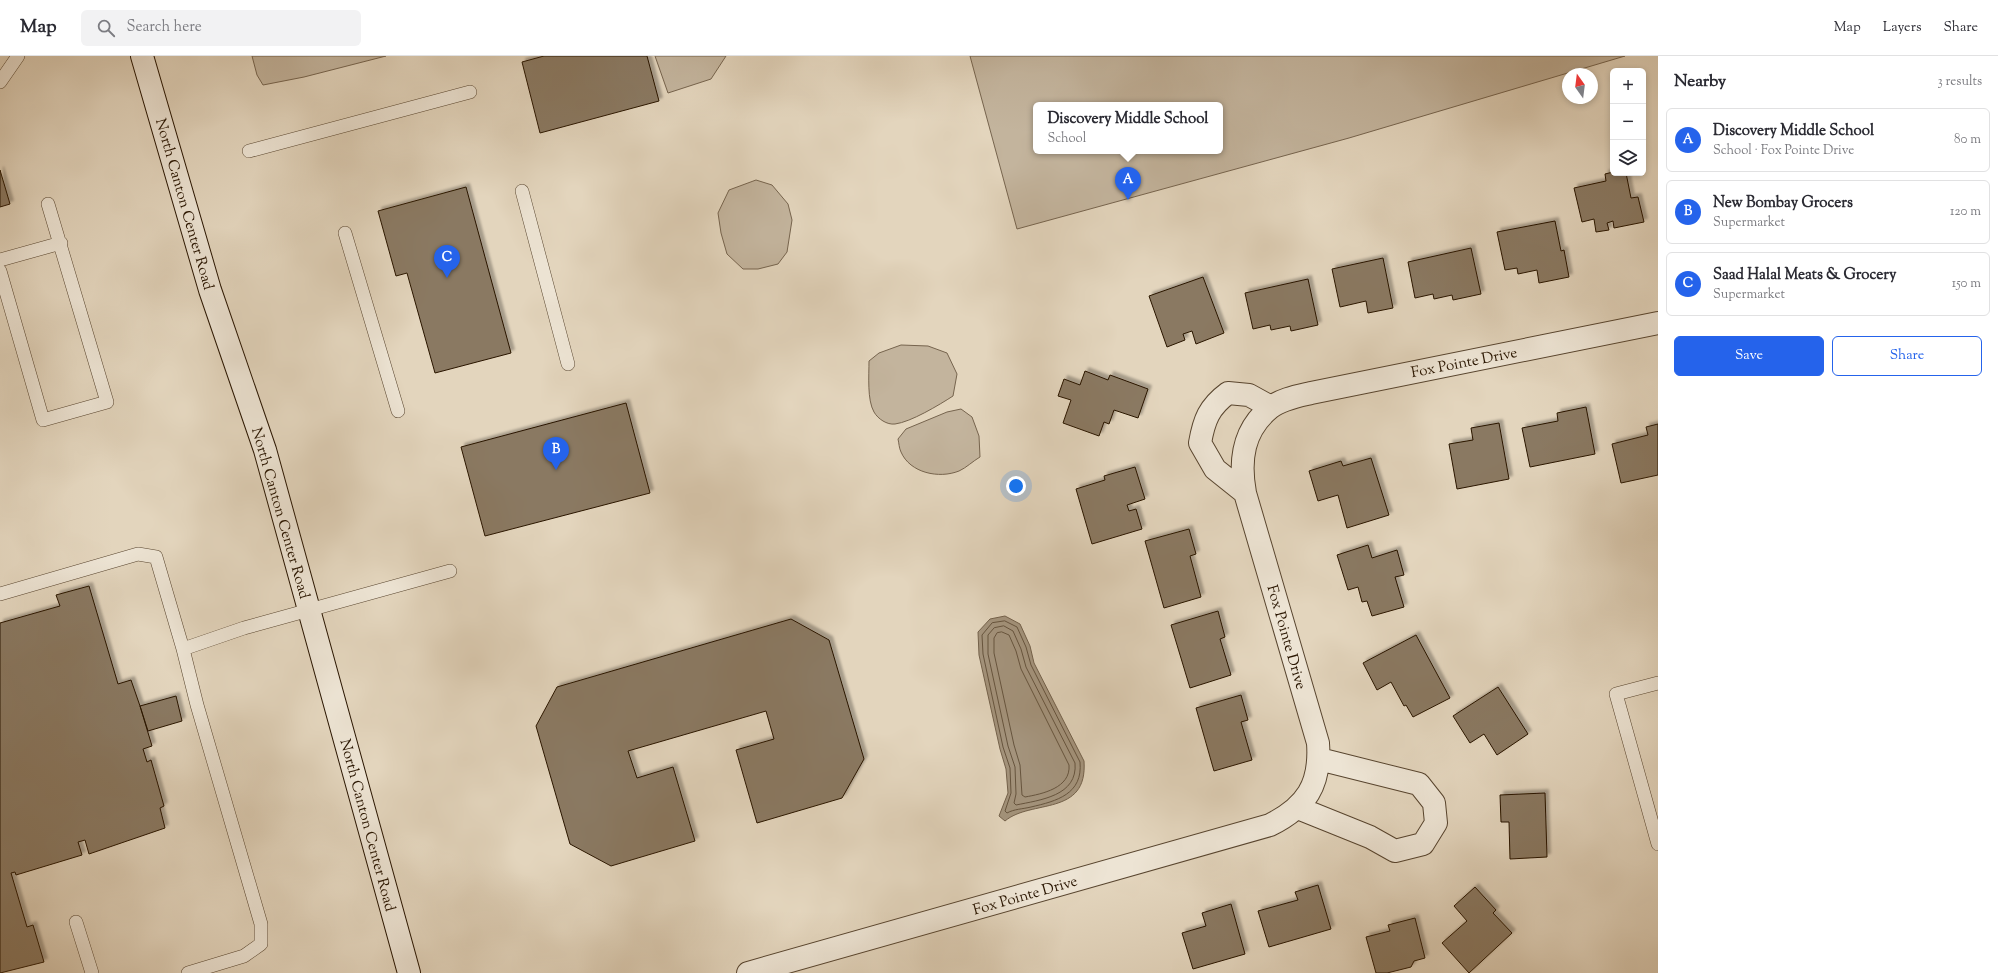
<!DOCTYPE html>
<html lang="en">
<head>
<meta charset="utf-8">
<style>
  :root { --surface:#fff; --page:#f2f2f3; --text:#2b2b33; --muted:#7c7c81; --line:#e1e1e2; --accent:#2563eb }
  body { margin:0; font-family:"Sorts Mill Goudy",serif; background:var(--page); color:var(--text) }
  .controls { position:absolute; right:12px; top:12px; display:grid; overflow:hidden; border-radius:6px; box-shadow:0 2px 6px #0003 }
  .controls button { width:36px; height:36px; display:grid; place-items:center; padding:0; border:0; border-bottom:1px solid var(--line); background:var(--surface); color:var(--text); font:20px sans-serif }
  .compass { position:absolute; left:1562px; top:12px; width:36px; height:36px; border-radius:50%; background:var(--surface); box-shadow:0 2px 6px #0003; rotate:346deg }
  .you { position:absolute; left:1016px; top:430px; width:14px; height:14px; margin:-10px; border:3px solid #fff; border-radius:50%; background:#1a73e8; box-shadow:0 0 0 6px #1a73e833 }
  .badge { display:grid; place-items:center; width:26px; height:26px; border-radius:50%; background:var(--accent); color:#fff; font-size:13px; font-weight:700 }
  .pin { position:absolute; translate:-50% -33px; filter:drop-shadow(0 1px 2px #0008) }
  .pin::after { content:''; position:absolute; top:21px; width:14px; height:12px; background:inherit; clip-path:polygon(0 0,100% 0,50% 100%) }
  .popup { position:absolute; left:1033px; top:46px; width:190px; height:52px; box-sizing:border-box; display:grid; place-content:center; border-radius:6px; background:var(--surface); filter:drop-shadow(0 1px 3px #0005); font-size:13px; white-space:nowrap; color:var(--muted) }
  .popup b { font-size:15px; color:var(--text) }
  .popup::after { content:''; position:absolute; left:50%; top:100%; margin-left:-8px; border:8px solid transparent; border-top-color:var(--surface) }
  .list { margin:0; padding:0; list-style:none }
  h2 { display:flex; justify-content:space-between; align-items:center; height:52px; margin:0; padding:0 16px; font-size:17px }
  h2 small { font-size:13px; font-weight:400; color:var(--muted) }
  .list li { display:grid; grid-template-columns:26px 1fr auto; gap:12px; align-items:center; box-sizing:border-box; height:64px; margin:0 8px 8px; padding:0 8px; border:1px solid var(--line); border-radius:6px }
  .list b { display:block; font-size:15px; white-space:nowrap }
  .list p { margin:0; font-size:13px; white-space:nowrap; color:var(--muted) }
  .list em { font-size:13px; font-style:normal; color:var(--muted) }
  .actions { display:flex; gap:8px; padding:12px 16px }
  .actions a { flex:1; padding:9px 0; border:1px solid var(--accent); border-radius:6px; text-align:center; font-size:14px; color:var(--accent) }
  .actions .main { background:var(--accent); color:#fff }
  .icon { flex:none; width:22px; height:22px; fill:none; stroke:currentColor; stroke-width:2; stroke-linecap:round; stroke-linejoin:round }
  .map { position:relative; flex:none; width:1658px; height:917px; overflow:hidden }
  header { display:flex; align-items:center; gap:24px; box-sizing:border-box; height:56px; padding:0 20px; background:var(--surface); border-bottom:1px solid var(--line) }
  header strong { font-size:19px }
  nav { display:flex; gap:22px; margin-inline-start:auto; font-size:14px }
  .search { width:280px; height:36px; background:var(--page); display:flex; align-items:center; gap:10px; box-sizing:border-box; padding:0 14px; border-radius:6px; color:var(--muted); font-size:15px }
  main { display:flex }
  aside { flex:1; background:var(--surface) }
  .map>svg:first-child { display:block }
</style>
</head>
<body>
<header>
<strong>Map</strong>
<div class="search"><svg class="icon" aria-label="search" viewBox="0 0 24 24"><circle cx="10" cy="10" r="6"/><path d="M15 15l6 6"/></svg>Search here</div>
<nav><a>Map</a><a>Layers</a><a>Share</a></nav>
</header>
<main>
<div class="map">
<svg width="1658" height="917" viewBox="0 0 1658 917">
  <defs>
    <filter id="shadow"><feDropShadow dx="3.5" dy="-3.5" stdDeviation="1" flood-color="#0004"/></filter>
  </defs>
  <rect width="100%" height="100%" fill="#e3d5bd"/>
  <filter id="stains"><feTurbulence type="fractalNoise" baseFrequency=".005" numOctaves="4"/><feColorMatrix values="0 0 0 0 .2 0 0 0 0 .09 0 0 0 0 .02 0 0 0 .5 -.17"/></filter>
  <radialGradient id="worn" r=".72"><stop offset=".6" stop-color="#630" stop-opacity="0"/><stop offset="1" stop-color="#630" stop-opacity=".3"/></radialGradient>
  <path fill="#c3b49d" stroke="#76644e" fill-rule="evenodd" d="M252,0H386L304,21L263,29L257,19Z
    M655,0H726L711,23L668,37Z
    M970,0H1625L1349,82L1017,173ZM1036,49H1220V95H1036Z
    M756,124L772,129L788,148L792,164L787,196L778,208L758,213H743L727,198L721,177L718,157L729,134Z
    M901,289L928,290L947,297L957,318L953,340C939,349 911,366 895,368C887,369 878,363 874,356C867,344 869,319 869,305L879,297Z
    M961,353L972,361L979,380L980,401C973,405 966,412 959,415C939,423 910,417 901,396C899,392 899,387 898,383L906,373L947,356Z"/>
  <path fill="#a4947d" stroke="#73614b" d="M1005,560L1020,568L1030,590L1034,607L1084,705C1088,761 1031,743 1005,765L999,760L1008,737L1006,713L1000,693L979,599L978,576L990,563Z"/>
  <g fill="none" stroke-linecap="round" stroke-linejoin="round">
    <path stroke="#66543e" stroke-width="1" d="M1005,565L1017,571L1026,591L1031,609L1080,706C1083,738 1057,745 1031,751C1023,753 1014,753 1007,757L1005,755L1011,737L1010,712L1003,691L983,598L982,579L992,567Z
      M1004,570L1013,575L1021,593L1026,611L1075,707C1078,740 1040,744 1016,749L1014,747L1016,738L1015,711L1008,690L988,598V579L994,572Z
      M1002,576L1009,579L1016,595L1021,613L1069,709C1071,732 1042,738 1025,741L1022,739L1020,709L1014,689L994,597V582L997,577Z"/>
  </g>
  <path fill="#8a7962" stroke="#291500" filter="url(#shadow)" d="M544,0H647L659,45L540,77L522,6Z
    M0,114L10,148L0,151Z
    M1613,116L1626,117L1631,142L1638,141L1644,166L1614,172L1613,165L1607,167L1609,174L1596,176L1594,163L1582,166L1574,132L1606,125L1605,118Z
    M466,131L511,297L435,317L407,217L396,220L378,155Z
    M1555,165L1561,195L1564,194L1569,221L1539,227L1537,214L1518,218L1517,212L1505,214L1497,176Z
    M1471,192L1481,238L1453,244L1452,239L1434,243L1433,238L1415,242L1408,206Z
    M1383,202L1393,252L1368,257L1366,245L1340,251L1332,213Z
    M1203,221L1224,277L1196,288L1192,275L1183,278L1185,284L1167,291L1149,240Z
    M1308,223L1318,269L1291,275L1290,270L1271,274L1270,269L1253,273L1245,237Z
    M1085,315L1108,324L1110,319L1148,333L1138,362L1114,354L1109,368L1104,366L1099,380L1063,367L1071,344L1058,340L1064,323L1080,329Z
    M626,347L650,437L485,480L461,391Z
    M1586,351L1595,398L1530,411L1522,372L1558,365L1557,357Z
    M1499,367L1509,423L1457,433L1449,388L1473,384L1471,372Z
    M1658,368V419L1621,427L1612,388L1648,379L1646,371Z
    M1371,402L1389,459L1347,472L1338,439L1318,445L1309,415L1341,405L1343,410Z
    M1135,411L1145,443L1127,449L1129,455L1136,453L1142,473L1092,488L1076,433L1105,424L1104,420Z
    M1189,473L1196,498L1190,500L1201,541L1164,552L1145,485Z
    M1368,489L1372,502L1397,494L1404,519L1395,521L1404,551L1372,560L1367,545L1362,546L1358,531L1348,534L1337,499Z
    M89,530L118,628L131,624L140,650L152,690L143,693L147,706L151,704L164,750L160,752L165,772L89,798L85,784L78,786L82,799L16,819L15,816L11,817L27,871L33,869L44,906L0,917V567L60,550L56,539Z
    M1218,555L1225,581L1220,583L1231,619L1190,632L1171,569Z
    M791,563L829,584L864,703L842,742L757,767L736,694L774,683L766,655L628,695L637,722L673,711L695,785L611,810L570,788L536,670L557,631Z
    M1416,579L1450,642L1413,661L1406,649L1404,650L1391,626L1377,634L1363,607Z
    M1498,631L1528,678L1497,699L1484,678L1470,687L1453,660Z
    M1241,639L1248,664L1241,666L1252,704L1214,715L1196,652Z
    M176,640L182,665L148,675L140,650Z
    M1545,737L1547,801L1510,803L1509,766H1501L1500,739Z
    M1318,829L1331,873L1269,891L1258,855L1298,844L1295,836Z
    M1475,831L1496,854L1493,857L1512,877L1469,917L1442,887L1467,865L1454,850Z
    M1231,848L1245,898L1193,913L1182,877L1206,870L1202,857Z
    M1415,862L1425,902L1414,905L1411,911L1387,917H1376L1366,881L1390,875L1388,869Z"/>
  <g fill="none" stroke-linecap="round" stroke-linejoin="round">
    <g stroke="#58452f" stroke-width="14">
      <path id="service" d="M0,26L18,0
        M249,95L470,36
        M522,135L568,308
        M345,177L398,355
        M0,204L61,187
        M0,215L43,364L107,346L48,148
        M0,538L138,498L156,501L183,593
        M1658,627L1616,638L1658,788
        M76,866L92,917
        M188,917L244,900L261,888V868L197,649L183,593L244,572L450,515"/>
    </g>
    <g stroke="#58452f" stroke-width="24">
      <path id="minor" d="M1245,437L1215,413L1200,387C1204,364 1209,351 1228,337L1249,339L1271,351
        M1298,752L1370,781L1395,795L1423,788L1436,767L1434,747L1419,728L1319,703
        M748,917L1270,769C1306,751 1321,729 1318,687L1245,437C1239,404 1243,374 1270,352C1281,343 1298,340 1311,337L1658,267"/>
    </g>
    <g stroke="#291500" stroke-width="24">
      <path id="secondary" d="M142,0L210,234L265,394L409,917"/>
    </g>
    <use href="#service" stroke="#ede4d4" stroke-width="13"/>
    <use href="#minor" stroke="#ede4d4" stroke-width="22"/>
    <use href="#secondary" stroke="#ede4d4" stroke-width="22"/>
  </g>
  <g text-anchor="middle" stroke-width="4" stroke-linejoin="round" paint-order="stroke">
    <g font-size="15" fill="#291500" stroke="#ede4d4">
      <text transform="translate(185 148) rotate(74)" y="5">North Canton Center Road</text>
      <text transform="translate(1464 306) rotate(-11)" y="5">Fox Pointe Drive</text>
      <text transform="translate(281 457) rotate(74)" y="5">North Canton Center Road</text>
      <text transform="translate(1287 581) rotate(74)" y="5">Fox Pointe Drive</text>
      <text transform="translate(368 769) rotate(75)" y="5">North Canton Center Road</text>
      <text transform="translate(1025 839) rotate(-16)" y="5">Fox Pointe Drive</text>
    </g>
  </g>
  <rect width="100%" height="100%" filter="url(#stains)"/>
  <rect width="100%" height="100%" fill="url(#worn)"/>
</svg>
<div class="controls">
<button>+</button>
<button>−</button>
<button><svg class="icon" aria-label="layers" viewBox="0 0 24 24"><path d="M12 4l9 5-9 5-9-5zM3 14l9 5 9-5"/></svg></button>
</div>
<svg class="compass" viewBox="-18 -18 36 36"><path d="M0-13l5 13h-10z" fill="#e53935"/><path d="M0 13l5-13h-10z" fill="#7c7c81"/></svg>
<div class="you"></div>
<div class="pin badge" style="left:1128px;top:144px">A</div>
<div class="popup"><b>Discovery Middle School</b>School</div>
<div class="pin badge" style="left:556px;top:414px">B</div>
<div class="pin badge" style="left:447px;top:222px">C</div>
</div>
<aside>
<h2>Nearby<small>3 results</small></h2>
<ul class="list">
<li><span class="badge">A</span><div><b>Discovery Middle School</b><p>School · Fox Pointe Drive</p></div><em>80 m</em></li>
<li><span class="badge">B</span><div><b>New Bombay Grocers</b><p>Supermarket</p></div><em>120 m</em></li>
<li><span class="badge">C</span><div><b>Saad Halal Meats &amp; Grocery</b><p>Supermarket</p></div><em>150 m</em></li>
</ul>
<div class="actions"><a class="main">Save</a><a>Share</a></div>
</aside>
</main>
</body>
</html>
